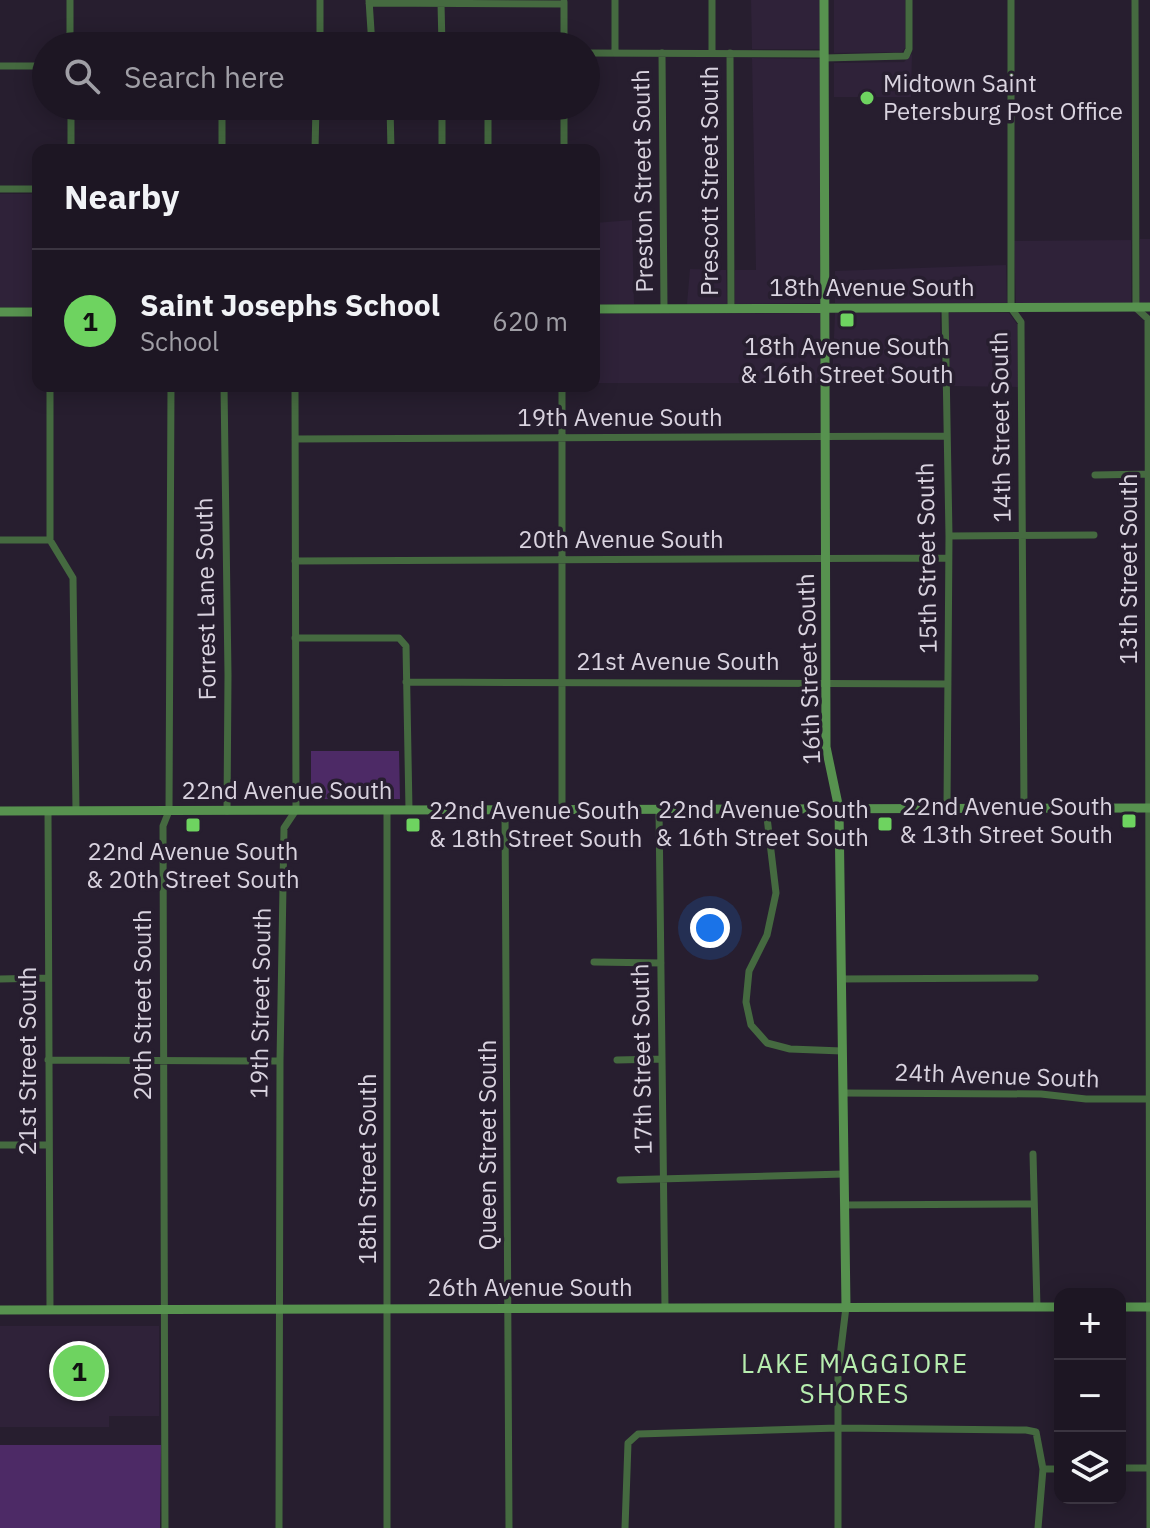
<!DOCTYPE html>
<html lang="en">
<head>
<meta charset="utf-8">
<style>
  :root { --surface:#1d1623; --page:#2a2330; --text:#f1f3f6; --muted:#a09fa6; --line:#3b3541; --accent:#6ed360 }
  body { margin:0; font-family:"IBM Plex Sans",sans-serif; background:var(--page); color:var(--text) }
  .controls { position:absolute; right:24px; bottom:24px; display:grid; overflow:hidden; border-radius:16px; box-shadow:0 4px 20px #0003 }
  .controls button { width:72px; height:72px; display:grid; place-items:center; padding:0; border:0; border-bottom:2px solid var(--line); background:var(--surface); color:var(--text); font:40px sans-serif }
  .you { position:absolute; left:710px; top:928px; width:28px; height:28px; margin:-20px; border:6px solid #fff; border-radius:50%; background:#1a73e8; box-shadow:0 0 0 12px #1a73e833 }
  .badge { display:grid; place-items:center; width:52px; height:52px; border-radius:50%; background:var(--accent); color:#111; font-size:26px; font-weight:700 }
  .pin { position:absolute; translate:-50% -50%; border:4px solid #fff; box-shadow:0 2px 8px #0006 }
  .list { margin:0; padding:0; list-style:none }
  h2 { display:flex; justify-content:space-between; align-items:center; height:104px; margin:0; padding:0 32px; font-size:34px }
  h2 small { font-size:26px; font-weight:400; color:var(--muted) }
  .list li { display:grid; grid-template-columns:52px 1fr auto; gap:24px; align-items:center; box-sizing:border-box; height:144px; padding:0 32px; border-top:2px solid var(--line) }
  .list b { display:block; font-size:30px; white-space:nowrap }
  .list p { margin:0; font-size:26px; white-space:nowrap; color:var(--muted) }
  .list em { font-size:26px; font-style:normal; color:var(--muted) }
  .icon { flex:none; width:44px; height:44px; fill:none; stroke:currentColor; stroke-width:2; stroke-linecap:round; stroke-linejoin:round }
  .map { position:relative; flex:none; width:1150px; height:1528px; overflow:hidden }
  .search { position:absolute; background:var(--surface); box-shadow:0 4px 20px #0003; left:32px; top:32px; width:568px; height:88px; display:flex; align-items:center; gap:20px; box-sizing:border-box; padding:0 28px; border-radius:44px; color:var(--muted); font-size:30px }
  .panel { position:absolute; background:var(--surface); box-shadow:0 4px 20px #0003; left:32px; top:144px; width:568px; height:248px; border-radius:16px }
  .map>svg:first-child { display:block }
</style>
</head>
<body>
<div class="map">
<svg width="1150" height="1528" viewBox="0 0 1150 1528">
  <rect width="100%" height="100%" fill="#271e2f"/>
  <path fill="#2f2239" d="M751,0H825V49H752Z
    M834,0H905V48L902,52L834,53Z
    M912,54L911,97H834V63L904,62Z
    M752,58L825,59L820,271L827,303L735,304V270H756Z
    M0,194H38V307H0Z
    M632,220L634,304H594V223Z
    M1140,239H1150V302L1140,303Z
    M1131,240V303H1016L1014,241Z
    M1006,265L1007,303H835V271Z
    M690,269L726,270L727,304H687Z
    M827,313L824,383H594V314Z
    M835,313H940L941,385L832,383Z
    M949,313H1009L1017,324L1018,387L949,386Z
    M0,1326H159V1416H109V1427H0Z"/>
  <path fill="#4d2a66" d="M311,751H399L400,799H311Z
    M0,1445H161L160,1528H0Z"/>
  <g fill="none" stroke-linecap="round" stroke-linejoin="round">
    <path stroke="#456a40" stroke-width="7" d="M70,0V46
      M320,0V46
      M369,0L372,46
      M615,0V53
      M712,0V53
      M1011,0V308L1021,322V328L1024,808
      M1135,0L1136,308L1148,319L1150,1528
      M369,3L564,4
      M441,3L442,46
      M564,46V2
      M586,53L824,54
      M662,53L664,309
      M730,53L731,308
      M824,58L906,56L909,49V0
      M0,66H46
      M71,106V150
      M222,106V150
      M390,106L391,150
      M442,106V150
      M488,106V150
      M564,106V150
      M315,150L316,106
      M0,189H38
      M945,308L949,536L947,808
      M50,386V540L73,578L76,811
      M224,386L228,675L227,811
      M295,439L946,436
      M1095,475L1150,474
      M949,536L1094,535
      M0,540H50
      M295,561L947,558
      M295,638H399L406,646L409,810
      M406,682L948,684
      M659,809L665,1308
      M766,809L776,893L767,935L749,971L746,1002L751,1025L767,1043L790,1049L842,1051
      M505,810L509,1528
      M562,810V386
      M48,811L50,1310
      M594,962L661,963
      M0,979L48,978
      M841,979L1035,978
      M48,1060L280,1061
      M617,1060L662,1059
      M843,1093L1041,1094L1086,1099H1150
      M1,1145H48
      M1033,1154L1037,1307
      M620,1180L844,1174
      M845,1205L1033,1204
      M1120,1468H1150
      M1043,1469H1060
      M165,1528L163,826L169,811L171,386
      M279,1528L280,1061L284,828L296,810L295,386
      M387,1528V810
      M625,1528L628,1443L638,1434L838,1428L1026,1430L1036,1432L1043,1469L1038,1528
      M838,1528V1373L846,1307"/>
    <path stroke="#57924f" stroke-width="9" d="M824,0L826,747L839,809L846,1307
      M594,309L1150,307
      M0,312H38
      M0,811L1150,808
      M1120,1307H1150
      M0,1310L1060,1307"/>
  </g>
  <g fill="#6ed360" stroke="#271e2f" stroke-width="3">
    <circle cx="867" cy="98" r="8"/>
    <rect x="839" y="312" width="16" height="16" rx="4"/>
    <rect x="1121" y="813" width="16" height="16" rx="4"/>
    <rect x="877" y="816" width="16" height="16" rx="4"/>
    <rect x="185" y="817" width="16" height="16" rx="4"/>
    <rect x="405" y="817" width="16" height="16" rx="4"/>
  </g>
  <g text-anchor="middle" stroke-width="7" stroke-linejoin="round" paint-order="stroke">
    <g font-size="24" fill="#d9d3df" stroke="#271e2f" text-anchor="start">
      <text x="883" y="92">Midtown Saint<tspan x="883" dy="28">Petersburg Post Office</tspan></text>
      <text x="847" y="355" text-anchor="middle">18th Avenue South<tspan x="847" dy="28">&amp; 16th Street South</tspan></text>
      <text x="1113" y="815" text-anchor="end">22nd Avenue South<tspan x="1113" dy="28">&amp; 13th Street South</tspan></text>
      <text x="869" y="818" text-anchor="end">22nd Avenue South<tspan x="869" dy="28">&amp; 16th Street South</tspan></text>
      <text x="429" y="819">22nd Avenue South<tspan x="429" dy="28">&amp; 18th Street South</tspan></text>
      <text x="193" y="860" text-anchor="middle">22nd Avenue South<tspan x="193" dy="28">&amp; 20th Street South</tspan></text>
    </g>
    <g font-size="24" fill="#d9d3df" stroke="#271e2f">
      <text transform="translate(643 181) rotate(-91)" y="8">Preston Street South</text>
      <text transform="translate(710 181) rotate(-90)" y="8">Prescott Street South</text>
      <text x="872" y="296">18th Avenue South</text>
      <text x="620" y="426">19th Avenue South</text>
      <text transform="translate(1001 427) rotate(-91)" y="8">14th Street South</text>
      <text x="621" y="548">20th Avenue South</text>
      <text transform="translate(927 558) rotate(-91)" y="8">15th Street South</text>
      <text transform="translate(1129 569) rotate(-90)" y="8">13th Street South</text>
      <text transform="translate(206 599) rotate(-91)" y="8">Forrest Lane South</text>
      <text x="678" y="670">21st Avenue South</text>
      <text transform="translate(809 669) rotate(-92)" y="8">16th Street South</text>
      <text x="287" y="799">22nd Avenue South</text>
      <text transform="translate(261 1003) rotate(-89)" y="8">19th Street South</text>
      <text transform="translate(143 1005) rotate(-90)" y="8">20th Street South</text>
      <text transform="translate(642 1059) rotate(-91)" y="8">17th Street South</text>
      <text transform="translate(28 1061) rotate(-90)" y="8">21st Street South</text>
      <text transform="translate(997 1076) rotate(2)" y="8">24th Avenue South</text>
      <text transform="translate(488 1145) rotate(-90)" y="8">Queen Street South</text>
      <text transform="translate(368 1169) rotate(-90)" y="8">18th Street South</text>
      <text x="530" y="1296">26th Avenue South</text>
    </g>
    <g font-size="26" letter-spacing="2" fill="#b7edaf" stroke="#271e2f">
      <text x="855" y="1373">LAKE MAGGIORE<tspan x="855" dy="30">SHORES</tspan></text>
    </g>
  </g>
</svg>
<div class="controls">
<button>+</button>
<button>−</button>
<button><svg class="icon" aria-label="layers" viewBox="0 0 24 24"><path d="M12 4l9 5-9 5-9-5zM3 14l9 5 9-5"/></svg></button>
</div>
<div class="you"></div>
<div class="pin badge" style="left:79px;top:1371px">1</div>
<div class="search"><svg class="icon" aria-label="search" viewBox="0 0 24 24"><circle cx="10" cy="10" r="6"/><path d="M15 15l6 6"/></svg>Search here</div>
<section class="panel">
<h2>Nearby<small></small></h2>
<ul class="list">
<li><span class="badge">1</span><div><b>Saint Josephs School</b><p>School</p></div><em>620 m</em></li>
</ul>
</section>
</div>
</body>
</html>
